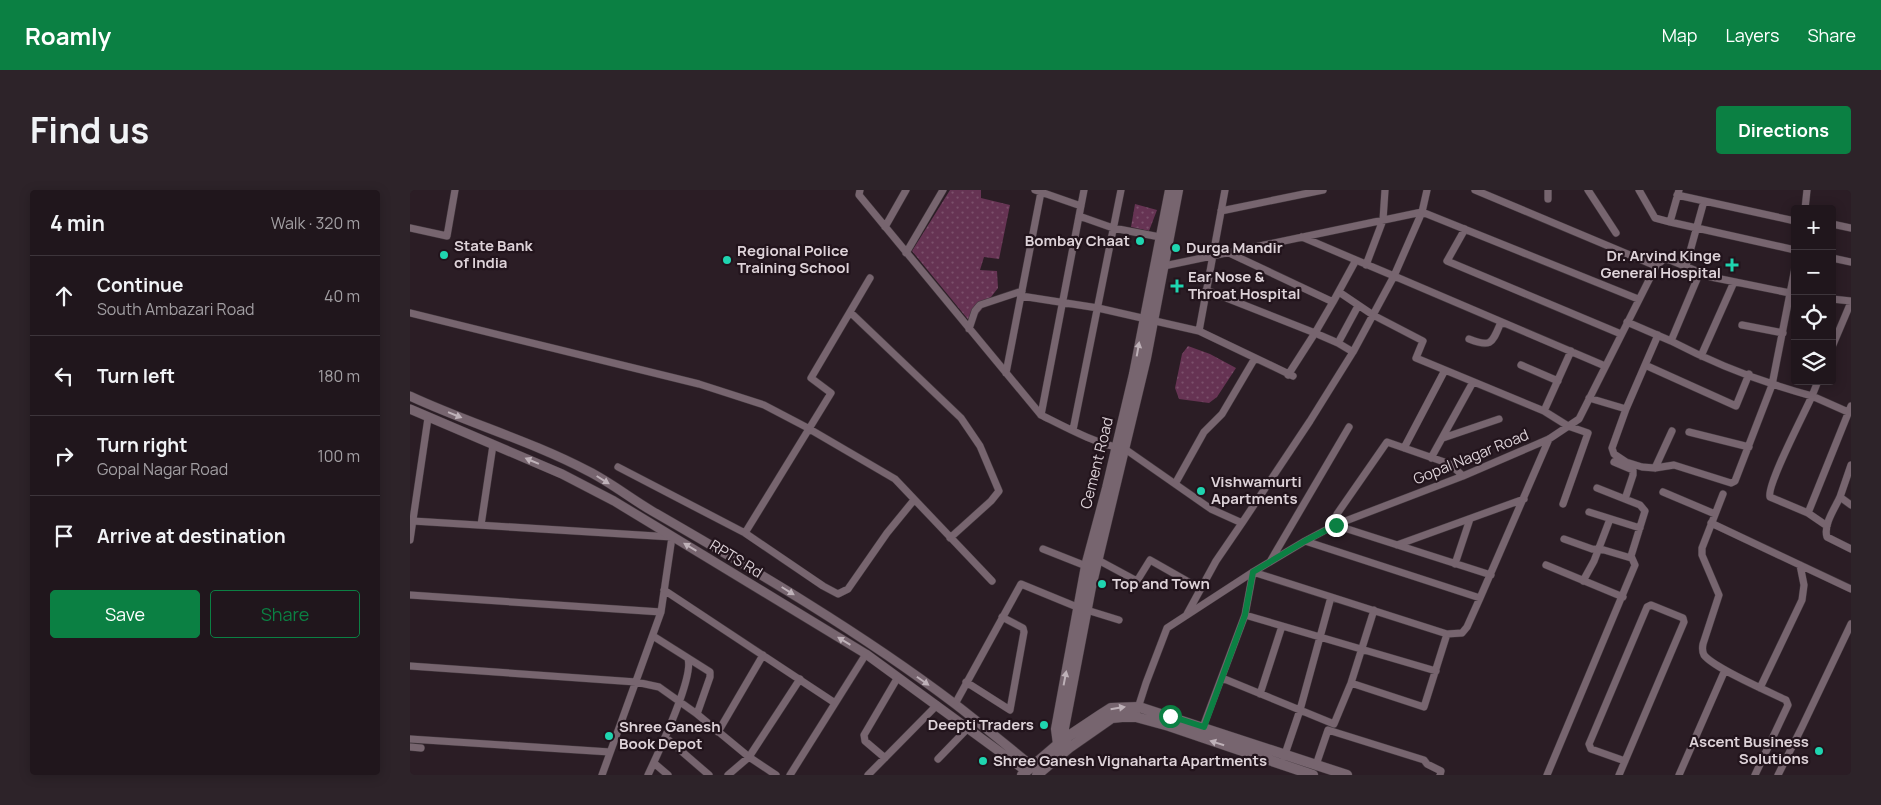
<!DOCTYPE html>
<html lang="en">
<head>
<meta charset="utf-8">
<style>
  :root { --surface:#20161c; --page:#2d2329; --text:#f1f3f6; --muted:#a29fa3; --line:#3d353b; --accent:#0b8043 }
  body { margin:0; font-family:Manrope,sans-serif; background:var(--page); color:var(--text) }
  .controls { position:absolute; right:15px; top:15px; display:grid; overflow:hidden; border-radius:5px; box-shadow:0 2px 12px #0003 }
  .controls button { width:45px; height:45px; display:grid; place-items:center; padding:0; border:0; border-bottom:1px solid var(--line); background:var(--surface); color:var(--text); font:25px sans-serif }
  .stop { position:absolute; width:15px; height:15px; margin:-11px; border:4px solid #0b8043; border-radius:50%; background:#fff }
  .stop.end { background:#0b8043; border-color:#fff; box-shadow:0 1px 5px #0008 }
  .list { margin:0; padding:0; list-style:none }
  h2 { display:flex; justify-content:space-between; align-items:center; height:65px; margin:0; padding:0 20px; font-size:21px }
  h2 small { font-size:16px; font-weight:400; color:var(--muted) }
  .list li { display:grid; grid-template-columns:32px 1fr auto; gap:15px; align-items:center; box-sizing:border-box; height:80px; padding:0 20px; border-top:1px solid var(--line) }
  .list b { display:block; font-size:19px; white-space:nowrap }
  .list p { margin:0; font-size:16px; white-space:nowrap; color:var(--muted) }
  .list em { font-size:16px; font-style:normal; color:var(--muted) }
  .actions { display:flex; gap:10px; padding:15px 20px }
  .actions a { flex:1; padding:11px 0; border:1px solid var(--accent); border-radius:5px; text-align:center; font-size:18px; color:var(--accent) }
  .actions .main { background:var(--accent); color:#fff }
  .icon { flex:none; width:28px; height:28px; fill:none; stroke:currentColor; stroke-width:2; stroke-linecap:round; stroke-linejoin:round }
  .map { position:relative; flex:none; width:1441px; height:585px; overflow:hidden; border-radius:5px }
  header { display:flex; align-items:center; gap:30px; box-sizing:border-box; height:70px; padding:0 25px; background:var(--accent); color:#fff }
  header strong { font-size:24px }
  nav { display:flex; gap:28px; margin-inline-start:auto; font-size:18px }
  .intro { display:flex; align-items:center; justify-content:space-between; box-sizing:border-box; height:120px; padding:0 30px }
  h1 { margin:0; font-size:35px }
  .button { padding:12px 22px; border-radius:5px; background:var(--accent); color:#fff; font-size:18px; font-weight:700 }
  main { display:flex; gap:30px; padding:0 30px }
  aside { flex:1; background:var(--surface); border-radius:5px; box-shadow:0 2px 12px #0003 }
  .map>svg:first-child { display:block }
</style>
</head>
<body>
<header>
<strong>Roamly</strong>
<nav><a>Map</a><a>Layers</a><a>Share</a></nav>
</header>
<div class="intro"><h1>Find us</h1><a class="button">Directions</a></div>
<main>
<aside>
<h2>4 min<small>Walk · 320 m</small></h2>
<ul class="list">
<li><svg class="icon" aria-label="ahead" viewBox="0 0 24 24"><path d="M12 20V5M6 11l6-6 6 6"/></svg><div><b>Continue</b><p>South Ambazari Road</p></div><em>40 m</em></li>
<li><svg class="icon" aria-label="left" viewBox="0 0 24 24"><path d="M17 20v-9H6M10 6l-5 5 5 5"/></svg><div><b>Turn left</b></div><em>180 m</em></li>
<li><svg class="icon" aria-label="right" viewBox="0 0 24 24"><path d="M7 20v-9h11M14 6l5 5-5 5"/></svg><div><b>Turn right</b><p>Gopal Nagar Road</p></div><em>100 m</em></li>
<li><svg class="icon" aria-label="arrive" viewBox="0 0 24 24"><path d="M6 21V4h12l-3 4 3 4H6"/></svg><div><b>Arrive at destination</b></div></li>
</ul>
<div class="actions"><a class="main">Save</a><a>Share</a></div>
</aside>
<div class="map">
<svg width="1441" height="585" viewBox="0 0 1441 585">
  <defs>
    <pattern id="grass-dots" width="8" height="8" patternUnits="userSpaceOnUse" patternTransform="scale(1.25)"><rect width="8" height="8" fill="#663353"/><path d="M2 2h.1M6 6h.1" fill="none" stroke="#7b506b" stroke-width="1.8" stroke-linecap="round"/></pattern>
  </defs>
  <rect width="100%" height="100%" fill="#2b1d25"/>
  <path fill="url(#grass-dots)" d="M540,0H571V8L600,15L589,69L574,67L570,80L587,81L588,98L561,133L502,61Z
    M725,14L747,20L739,41L721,37Z
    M778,156L800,164L826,178L807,207L799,213L769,209L765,198L772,164Z"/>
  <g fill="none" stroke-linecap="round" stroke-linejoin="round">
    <g stroke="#43383e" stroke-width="8">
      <path id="minor" d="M450,0L449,5L631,225C657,238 686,254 715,259L801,319L832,333L806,371L777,424
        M625,0L671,16
        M1017,0L1012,22L984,86L1195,176
        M1065,0L1246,76
        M1178,0L1206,43
        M1229,0L1245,28L1260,32L1269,0
        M1267,5L1385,31
        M1138,9V0
        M1395,19L1397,0
        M811,21L913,0
        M669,26L703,38L750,47
        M1260,32L1385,60
        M1422,34L1441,38
        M475,37L496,0
        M0,38L37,46L45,0
        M1055,39L1037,71L1211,144
        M892,47L946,70
        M817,62L923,112L946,70L984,86L943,162L900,231L832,333
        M496,63L533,0
        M1422,68L1441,72
        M956,75L973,30L975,0
        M754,76L1012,22L1228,109
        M1276,76L1294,11
        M796,100L905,143L923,112
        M929,102L963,125L1013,151L1006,168L1134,221
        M611,106L688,118L789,141L883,186
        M1422,109L1441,111
        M440,122L551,228L570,256L589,301L581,311L540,348
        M0,123L289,194L354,215L396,237L485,289L582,391
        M1217,132L1261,151L1290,82
        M1332,135L1373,143
        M559,139L565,121L570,115L612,101
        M789,141L815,0
        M1059,149C1082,158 1082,153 1091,132
        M1261,151C1305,174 1354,193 1402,206L1408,191
        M928,153L948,116
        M1422,157L1441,112
        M1291,166L1324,92
        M1111,175L1148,191
        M1235,175L1248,145
        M596,183L631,2
        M1339,184L1326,216L1235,175L1216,219L1202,258L1204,264L1216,272L1232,277L1245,278L1264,275L1321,293L1325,291L1362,195L1385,78
        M878,185L905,143L928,153L943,162
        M1179,208L1216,219
        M1438,222L1402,206C1395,222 1356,296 1360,307L1398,323L1441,216
        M631,225L674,0
        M663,240L711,0
        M1279,242L1339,257
        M1033,248L1089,229
        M994,258L1035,180
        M1021,268L1063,192
        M1204,272L1223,280V285L1215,309
        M208,277L335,343L413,396L428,404L438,399L477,343L504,310
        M1245,278L1262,241
        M1053,286L1040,274L977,252L927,324L925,335L1081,385
        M765,294L794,242L812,224L845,168
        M1253,302L1305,324
        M1313,304L1292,358V365L1309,405L1293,454C1292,459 1292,461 1294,465C1304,478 1359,502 1376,510L1378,515L1345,585
        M1430,307L1441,275
        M1153,314L1178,243L1158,236L1134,221L1161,161
        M1441,315L1430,307C1425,318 1413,335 1417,347L1441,359
        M1179,322L1230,338
        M1398,323L1417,336
        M3,331L262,347L251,422L192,585
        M1301,333L1441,399
        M71,335L83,255
        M335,343L421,203L401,188L460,88
        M1154,349L1182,359L1194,360L1221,368
        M0,350L18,228
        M895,351L1070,408
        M987,355L1114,309
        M633,359L676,376
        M688,370L727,391L740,370L791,399
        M861,370L939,237
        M1045,374L1060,329
        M1136,375L1213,407
        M1173,391L1184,371L1200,329
        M254,400L425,513
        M0,405L251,422
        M835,425L1026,481
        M243,446L300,482V487L287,524
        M0,476L226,492L249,497L287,524L339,567L366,585
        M812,488L924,534L941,493L964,420
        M556,492L600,520L614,442L613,438L592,427
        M941,493L1014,517L1037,444
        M1350,498L1392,410L1394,395L1390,375
        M850,504L872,436
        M545,514L611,394L667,417L709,430
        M727,521L736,493L757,438L843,382L895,351L925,335L1053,286L1139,249L1169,229L1246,76L1254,69L1260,70L1301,87L1385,104
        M793,537L835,425L843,382L1037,444L1052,443L1057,437L1070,408L1139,249
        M308,542L353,465
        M255,547L299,585
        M0,549L200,562
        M0,557L11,558
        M874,567L890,520L921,407
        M475,568L455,551L454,545L488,487
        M528,569L558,538
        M244,573L258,585
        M906,575L918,540L1014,570L1017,574L1031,581L1030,585
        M238,585C248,563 284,488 278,469
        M318,585L339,567L390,489
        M380,585L456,464
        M458,585L527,515
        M1137,585L1225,375L1221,366L1235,321L1230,315L1187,298
        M1209,585L1274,432L1273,428L1241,415L1237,417L1179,554L1181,559L1215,571
        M1269,585L1315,480
        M1368,585L1392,537L1441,434"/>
    </g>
    <g stroke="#43383e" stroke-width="10">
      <path id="tertiary" d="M0,206C58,233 121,251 178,281C200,292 220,308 242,321C346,381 450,442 545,514C571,534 596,555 622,576
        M0,219L152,284L204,311L456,464L616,581"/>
    </g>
    <g stroke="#43383e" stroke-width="11">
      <path id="secondary" d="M659,558L654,549V538L681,397L736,168L768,0
        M653,563L648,554L646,539L676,376L697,298L724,184L760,0
        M612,585L654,549L690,525L701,518L729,517L937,585
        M627,585L659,558L702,528L712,527H726L759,536L903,585"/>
    </g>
    <use href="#minor" stroke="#77656f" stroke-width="7"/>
    <use href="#tertiary" stroke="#77656f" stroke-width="9"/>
    <use href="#secondary" stroke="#77656f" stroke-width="10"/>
  </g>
  <defs><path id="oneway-solid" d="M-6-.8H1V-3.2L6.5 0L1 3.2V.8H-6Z" transform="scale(1.25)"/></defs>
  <g fill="#beb1b8">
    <use href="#oneway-solid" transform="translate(728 159) rotate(-80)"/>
    <use href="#oneway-solid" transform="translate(45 225) rotate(22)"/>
    <use href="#oneway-solid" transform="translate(122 271) rotate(-157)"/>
    <use href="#oneway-solid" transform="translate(193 290) rotate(32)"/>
    <use href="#oneway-solid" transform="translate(280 357) rotate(-149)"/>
    <use href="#oneway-solid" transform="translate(378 401) rotate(32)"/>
    <use href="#oneway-solid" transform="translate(434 451) rotate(-149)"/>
    <use href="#oneway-solid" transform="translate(655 488) rotate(-79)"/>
    <use href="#oneway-solid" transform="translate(513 491) rotate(35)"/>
    <use href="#oneway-solid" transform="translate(708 518) rotate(-9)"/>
    <use href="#oneway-solid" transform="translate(807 553) rotate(-162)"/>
  </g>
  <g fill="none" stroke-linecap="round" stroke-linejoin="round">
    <path stroke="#0b8043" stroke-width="6" d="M760,526L794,537L835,425L843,382L895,351L926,335"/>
  </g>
  <g fill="#1fd5b0" stroke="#22141c" stroke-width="2">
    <circle cx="730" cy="51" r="5"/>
    <circle cx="766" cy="58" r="5"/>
    <circle cx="34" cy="65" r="5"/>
    <circle cx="317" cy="70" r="5"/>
    <path d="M1319.5 67.5h5v5h5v5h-5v5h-5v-5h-5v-5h5z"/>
    <path d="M764.5 88.5h5v5h5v5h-5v5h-5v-5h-5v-5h5z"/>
    <circle cx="791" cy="301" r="5"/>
    <circle cx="692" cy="394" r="5"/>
    <circle cx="634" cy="535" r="5"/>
    <circle cx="199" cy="546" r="5"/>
    <circle cx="1409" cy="561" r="5"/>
    <circle cx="573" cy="571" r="5"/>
  </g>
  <g text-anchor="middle" stroke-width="4.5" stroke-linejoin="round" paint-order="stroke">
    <g font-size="15" font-weight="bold" fill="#ddd2d8" stroke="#22141c" text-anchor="start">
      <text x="720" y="56" text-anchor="end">Bombay Chaat</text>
      <text x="44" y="61">State Bank<tspan x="44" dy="17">of India</tspan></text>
      <text x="776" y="63">Durga Mandir</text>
      <text x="327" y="66">Regional Police<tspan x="327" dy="17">Training School</tspan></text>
      <text x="1311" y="71" text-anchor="end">Dr. Arvind Kinge<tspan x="1311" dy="17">General Hospital</tspan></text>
      <text x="778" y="92">Ear Nose &amp;<tspan x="778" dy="17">Throat Hospital</tspan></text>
      <text x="801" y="297">Vishwamurti<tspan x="801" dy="17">Apartments</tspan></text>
      <text x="702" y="399">Top and Town</text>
      <text x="624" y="540" text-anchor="end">Deepti Traders</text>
      <text x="209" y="542">Shree Ganesh<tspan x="209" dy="17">Book Depot</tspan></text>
      <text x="1399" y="557" text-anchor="end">Ascent Business<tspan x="1399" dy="17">Solutions</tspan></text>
      <text x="583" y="576">Shree Ganesh Vignaharta Apartments</text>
    </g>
    <g font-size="15" fill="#ddd2d8" stroke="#22141c">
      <text transform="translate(1061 267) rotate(-22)" y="5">Gopal Nagar Road</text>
      <text transform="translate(687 273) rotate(-76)" y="5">Cement Road</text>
      <text transform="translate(326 369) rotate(31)" y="5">RPTS Rd</text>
    </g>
  </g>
</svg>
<div class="controls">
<button>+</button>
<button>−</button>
<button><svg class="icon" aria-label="locate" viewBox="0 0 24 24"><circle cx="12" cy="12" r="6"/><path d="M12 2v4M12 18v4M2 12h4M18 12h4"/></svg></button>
<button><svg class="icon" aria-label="layers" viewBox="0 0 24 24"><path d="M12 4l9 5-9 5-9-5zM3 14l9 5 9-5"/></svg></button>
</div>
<div class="stop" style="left:760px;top:526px"></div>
<div class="stop end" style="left:926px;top:335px"></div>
</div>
</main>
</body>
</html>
